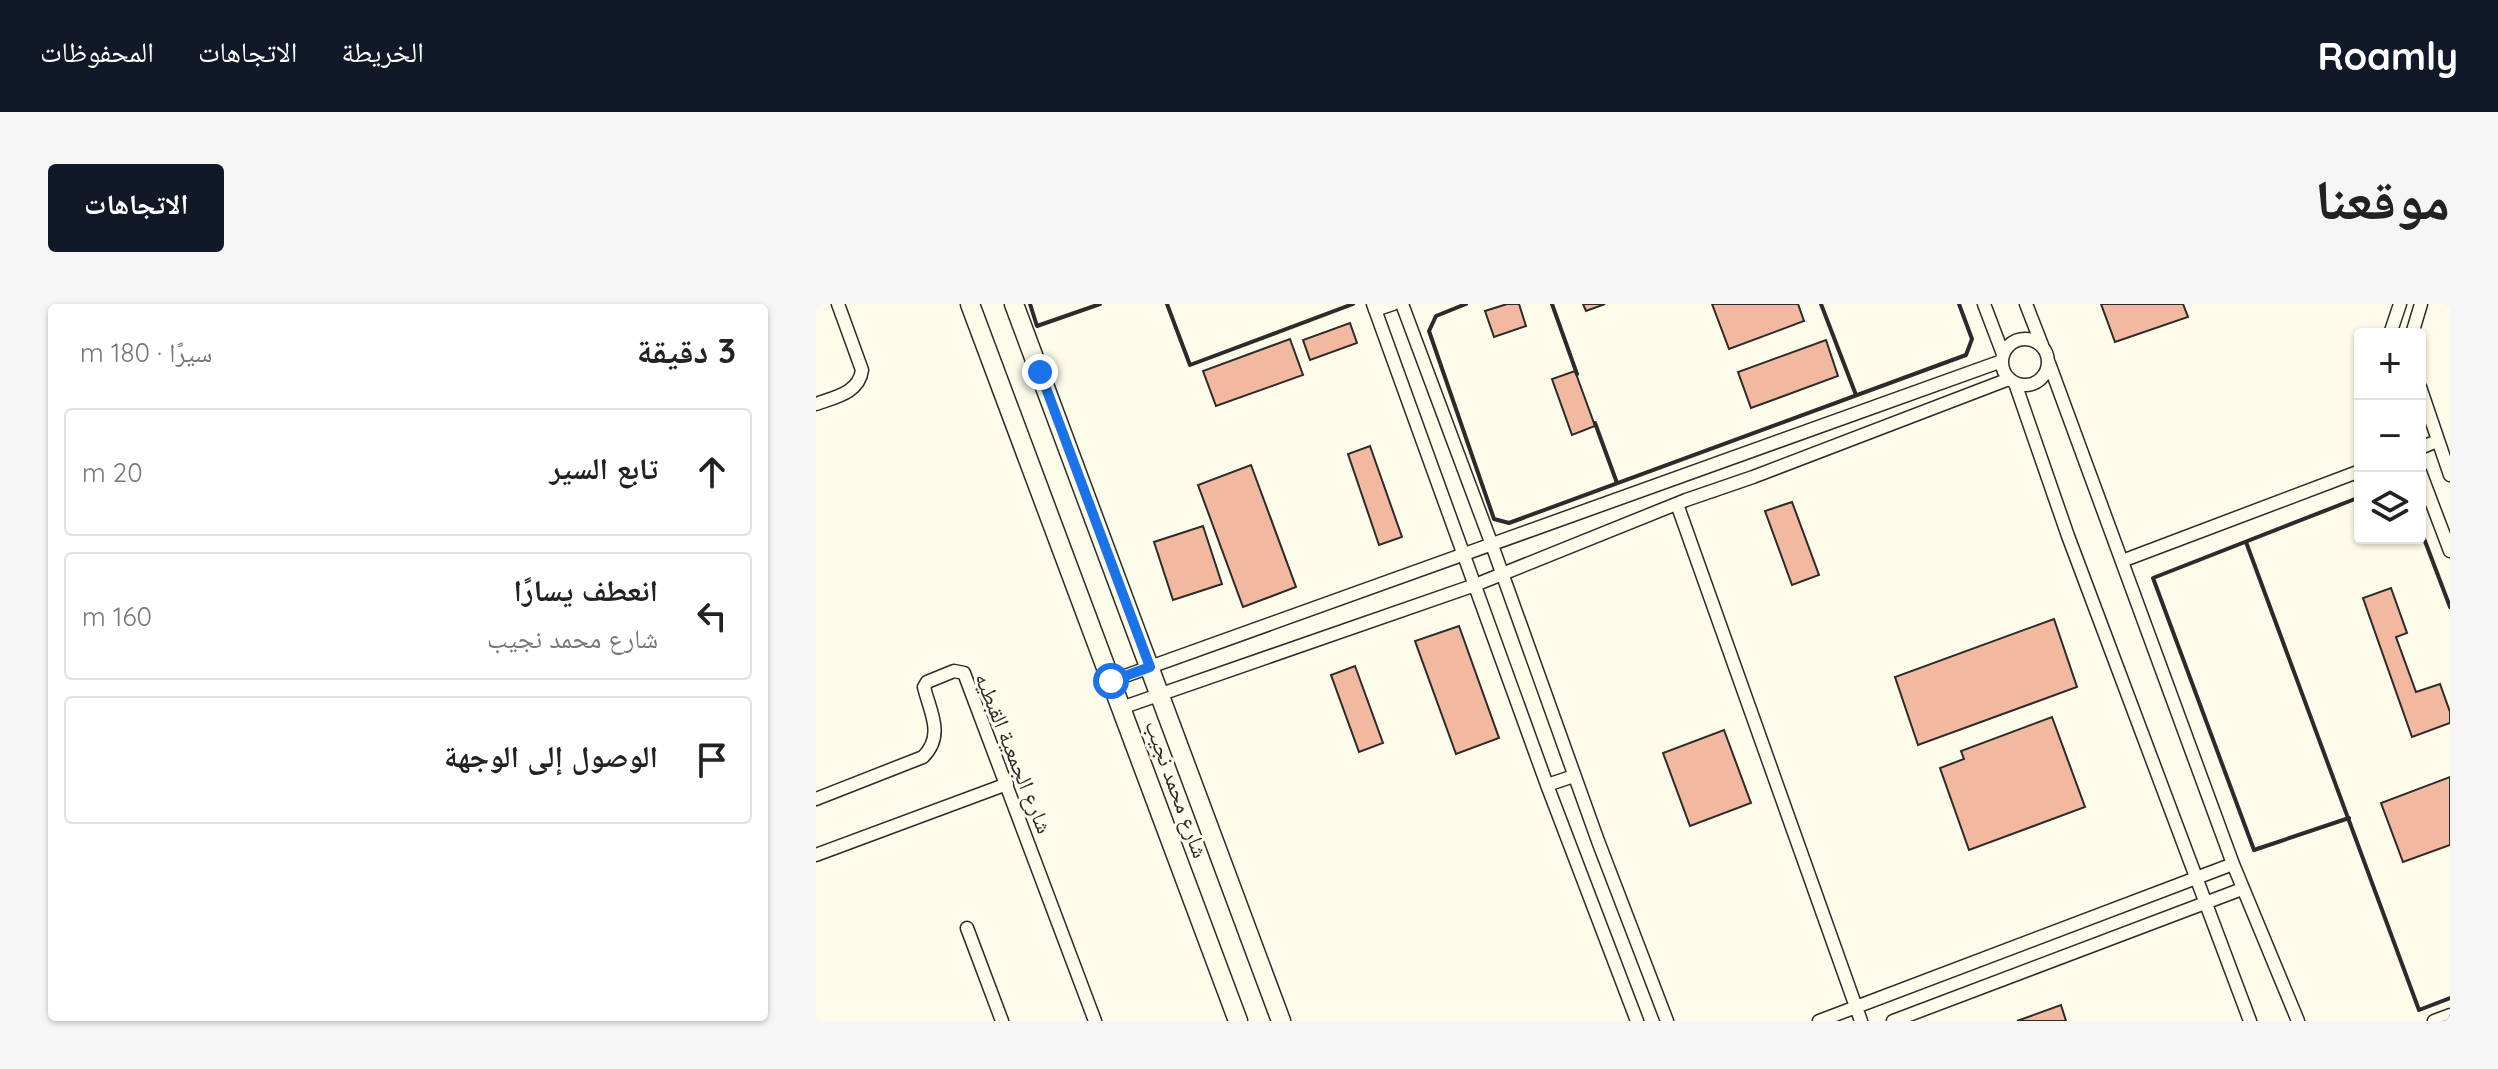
<!DOCTYPE html>
<html lang="ar">
<head>
<meta charset="utf-8">
<style>
  :root { --surface:#fff; --page:#f6f6f6; --text:#222; --muted:#767676; --line:#e0e0e0; --accent:#111827 }
  body { margin:0; font-family:Quicksand,"Noto Naskh Arabic",sans-serif; background:var(--page); color:var(--text); direction:rtl }
  .controls { position:absolute; right:24px; top:24px; display:grid; overflow:hidden; border-radius:8px; box-shadow:0 2px 6px #0004 }
  .controls button { width:72px; height:72px; display:grid; place-items:center; padding:0; border:0; border-bottom:2px solid var(--line); background:var(--surface); color:var(--text); font:40px sans-serif }
  .stop { position:absolute; width:24px; height:24px; margin:-18px; border:6px solid #1a73e8; border-radius:50%; background:#fff }
  .stop.end { background:#1a73e8; border-color:#fff; box-shadow:0 2px 8px #0008 }
  .list { margin:0; padding:0; list-style:none }
  h2 { display:flex; justify-content:space-between; align-items:center; height:104px; margin:0; padding:0 32px; font-size:34px }
  h2 small { font-size:26px; font-weight:400; color:var(--muted) }
  .list li { display:grid; grid-template-columns:52px 1fr auto; gap:24px; align-items:center; box-sizing:border-box; height:128px; margin:0 16px 16px; padding:0 16px; border:2px solid var(--line); border-radius:8px }
  .list b { display:block; font-size:30px; white-space:nowrap }
  .list p { margin:0; font-size:26px; white-space:nowrap; color:var(--muted) }
  .list em { font-size:26px; font-style:normal; color:var(--muted) }
  .icon { flex:none; width:44px; height:44px; fill:none; stroke:currentColor; stroke-width:2; stroke-linecap:round; stroke-linejoin:round }
  .map { position:relative; flex:none; width:1634px; height:717px; overflow:hidden; direction:ltr; border-radius:8px }
  header { display:flex; align-items:center; gap:48px; box-sizing:border-box; height:112px; padding:0 40px; background:var(--accent); color:#fff }
  header strong { font-size:38px }
  nav { display:flex; gap:44px; margin-inline-start:auto; font-size:28px }
  .intro { display:flex; align-items:center; justify-content:space-between; box-sizing:border-box; height:192px; padding:0 48px }
  h1 { margin:0; font-size:56px }
  .button { padding:20px 36px; border-radius:8px; background:var(--accent); color:#fff; font-size:28px; font-weight:700 }
  main { display:flex; gap:48px; padding:0 48px }
  aside { flex:1; background:var(--surface); border-radius:8px; box-shadow:0 2px 6px #0004 }
  .map>svg:first-child { display:block }
</style>
</head>
<body>
<header>
<strong>Roamly</strong>
<nav><a>الخريطة</a><a>الاتجاهات</a><a>المحفوظات</a></nav>
</header>
<div class="intro"><h1>موقعنا</h1><a class="button">الاتجاهات</a></div>
<main>
<div class="map">
<svg width="1634" height="717" viewBox="0 0 1634 717">
  <rect width="100%" height="100%" fill="#fdfbea"/>
  <path fill="#f2b8a0" stroke="#2b2b2b" stroke-width="2" d="M691,0H703L710,22L678,33L669,7Z
    M767,0H789L770,7Z
    M896,0H982L988,17L913,45Z
    M1285,0H1367L1372,13L1299,38Z
    M534,19L541,39L494,56L487,36Z
    M474,35L487,71L400,102L387,67Z
    M1010,36L1022,72L935,104L922,68Z
    M759,67L779,122L756,131L736,75Z
    M554,142L586,233L563,241L532,150Z
    M435,161L480,283L427,303L382,181Z
    M976,198L1003,271L976,281L949,207Z
    M387,222L406,280L357,296L338,238Z
    M1575,284L1591,329L1580,333L1600,388L1624,380L1634,408V419L1596,433L1547,294Z
    M1238,315L1261,383L1102,441L1079,373Z
    M643,322L683,434L640,450L599,337Z
    M539,362L567,439L543,448L515,371Z
    M1236,413L1269,503L1153,546L1124,464L1148,455L1145,447Z
    M908,426L935,499L874,522L847,449Z
    M1634,473V541L1587,558L1565,499Z
    M1245,701L1250,717H1201Z"/>
  <g fill="none" stroke-linecap="round" stroke-linejoin="round">
    <g stroke="#2b2b2b" stroke-width="15">
      <path id="street" d="M557,0L731,481L821,717
        M586,0L676,241L782,537L851,717
        M1168,0L1187,50
        M1210,0L1226,41
        M559,6L577,0
        M1574,30L1584,0
        M1596,30L1605,0
        M1186 58a23 23 0 1 1 46 0a23 23 0 1 1-46 0Z
        M1233,59L1417,560L1482,717
        M1199,79L1252,232L1434,717
        M1604,83L1634,171
        M0,100C19,93 43,89 46,66L22,0
        M1604,144L1621,137
        M1604,168L1634,247
        M861,200L1045,717
        M1306,257L1544,167
        M295,377L1186,57
        M305,404L659,281L870,196L937,173L1193,75
        M731,481L758,472
        M0,495L107,453C129,431 114,408 108,383L111,378L138,367L148,369L279,717
        M0,551L191,480
        M151,624L186,717
        M1003,717L1417,560
        M1077,717L1426,585
        M1618,717L1634,711"/>
    </g>
    <g stroke="#2b2b2b" stroke-width="21">
      <path id="secondary" d="M154,0L422,717
        M198,0L465,717"/>
    </g>
    <use href="#street" stroke="#fdfbea" stroke-width="12"/>
    <use href="#secondary" stroke="#fdfbea" stroke-width="18"/>
    <path stroke="#2b2b2b" stroke-width="4" d="M214,0L221,22L284,0
      M351,0L374,61L537,0
      M650,0L620,12L613,27L678,215L693,219L1150,51L1156,35L1143,0
      M736,0L761,70
      M1005,0L1040,91
      M779,119L801,179
      M1604,224L1634,303
      M1430,238L1603,706L1634,694
      M1533,514L1438,546L1337,274L1544,193"/>
  </g>
  <g fill="none" stroke-linecap="round" stroke-linejoin="round">
    <path stroke="#1a73e8" stroke-width="10" d="M224,68L334,363L295,377"/>
  </g>
  <g text-anchor="middle" stroke-width="6" stroke-linejoin="round" paint-order="stroke">
    <g font-size="22" fill="#2b2b2b" stroke="#fdfbea">
      <text transform="translate(198 449) rotate(68)" y="8">شارع الجمعية القبطيه</text>
      <text transform="translate(361 485) rotate(70)" y="8">شارع محمد نجيب</text>
    </g>
  </g>
</svg>
<div class="controls">
<button>+</button>
<button>−</button>
<button><svg class="icon" aria-label="layers" viewBox="0 0 24 24"><path d="M12 4l9 5-9 5-9-5zM3 14l9 5 9-5"/></svg></button>
</div>
<div class="stop" style="left:295px;top:377px"></div>
<div class="stop end" style="left:224px;top:68px"></div>
</div>
<aside>
<h2>3 دقيقة<small>سيرًا · 180 m</small></h2>
<ul class="list">
<li><svg class="icon" aria-label="ahead" viewBox="0 0 24 24"><path d="M12 20V5M6 11l6-6 6 6"/></svg><div><b>تابع السير</b></div><em>20 m</em></li>
<li><svg class="icon" aria-label="left" viewBox="0 0 24 24"><path d="M17 20v-9H6M10 6l-5 5 5 5"/></svg><div><b>انعطف يسارًا</b><p>شارع محمد نجيب</p></div><em>160 m</em></li>
<li><svg class="icon" aria-label="arrive" viewBox="0 0 24 24"><path d="M6 21V4h12l-3 4 3 4H6"/></svg><div><b>الوصول إلى الوجهة</b></div></li>
</ul>
</aside>
</main>
</body>
</html>
